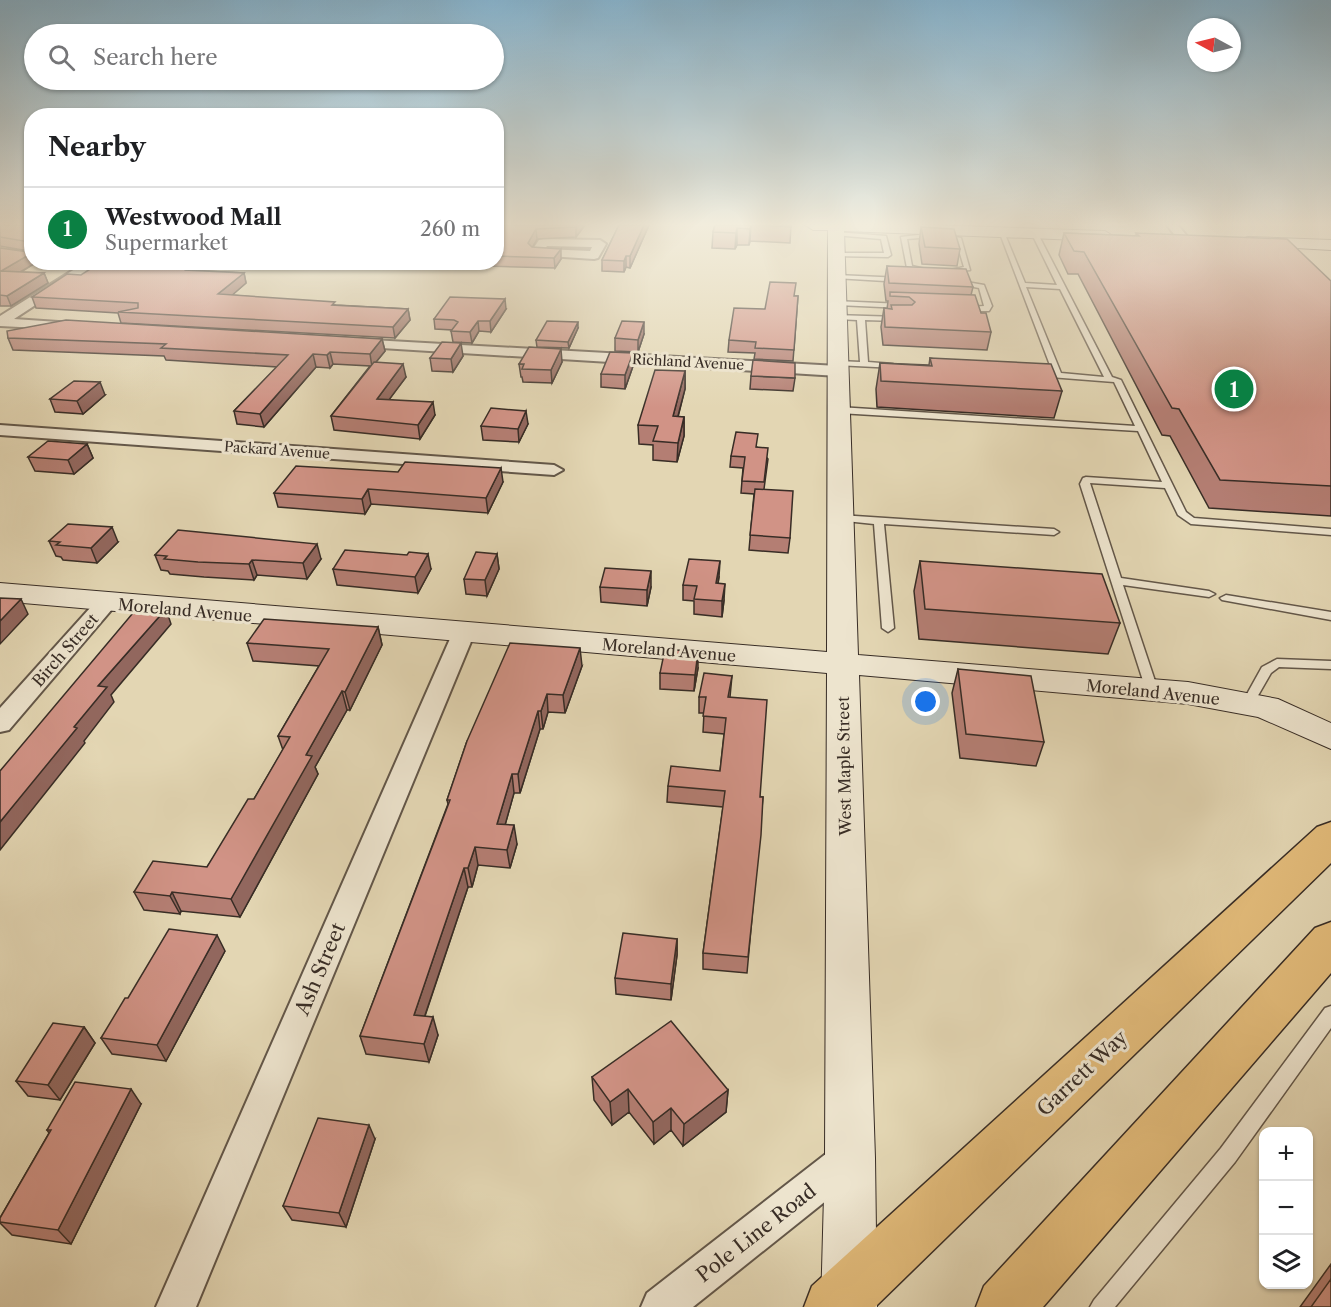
<!DOCTYPE html>
<html lang="en">
<head>
<meta charset="utf-8">
<style>
  :root { --surface:#fff; --page:#f6f6f6; --text:#202124; --muted:#757577; --line:#e0e0e0; --accent:#0b8043 }
  body { margin:0; font-family:"Libre Caslon Text",serif; background:var(--page); color:var(--text) }
  .controls { position:absolute; right:18px; bottom:18px; display:grid; overflow:hidden; border-radius:12px; box-shadow:0 2px 4px #0004 }
  .controls button { width:54px; height:54px; display:grid; place-items:center; padding:0; border:0; border-bottom:2px solid var(--line); background:var(--surface); color:var(--text); font:30px sans-serif }
  .compass { position:absolute; left:1187px; top:18px; width:54px; height:54px; border-radius:50%; background:var(--surface); box-shadow:0 2px 4px #0004; rotate:277deg }
  .you { position:absolute; left:926px; top:702px; width:21px; height:21px; margin:-15px; border:4px solid #fff; border-radius:50%; background:#1a73e8; box-shadow:0 0 0 9px #1a73e833 }
  .badge { display:grid; place-items:center; width:39px; height:39px; border-radius:50%; background:var(--accent); color:#fff; font-size:20px; font-weight:700 }
  .pin { position:absolute; translate:-50% -50%; border:3px solid #fff; box-shadow:0 2px 6px #0006 }
  .list { margin:0; padding:0; list-style:none }
  h2 { display:flex; justify-content:space-between; align-items:center; height:78px; margin:0; padding:0 24px; font-size:26px }
  h2 small { font-size:20px; font-weight:400; color:var(--muted) }
  .list li { display:grid; grid-template-columns:39px 1fr auto; gap:18px; align-items:center; box-sizing:border-box; height:84px; padding:0 24px; border-top:2px solid var(--line) }
  .list b { display:block; font-size:22px; white-space:nowrap }
  .list p { margin:0; font-size:20px; white-space:nowrap; color:var(--muted) }
  .list em { font-size:20px; font-style:normal; color:var(--muted) }
  .icon { flex:none; width:33px; height:33px; fill:none; stroke:currentColor; stroke-width:2; stroke-linecap:round; stroke-linejoin:round }
  .map { position:relative; flex:none; width:1331px; height:1307px; overflow:hidden }
  .search { position:absolute; background:var(--surface); box-shadow:0 2px 4px #0004; left:24px; top:24px; width:480px; height:66px; display:flex; align-items:center; gap:15px; box-sizing:border-box; padding:0 21px; border-radius:33px; color:var(--muted); font-size:22px }
  .panel { position:absolute; background:var(--surface); box-shadow:0 2px 4px #0004; left:24px; top:108px; width:480px; height:162px; border-radius:24px }
  .map>svg:first-child { display:block }
</style>
</head>
<body>
<div class="map">
<svg width="1331" height="1307" viewBox="0 0 1331 1307">
  <rect width="100%" height="100%" fill="#e3d6b3"/>
  <filter id="stains"><feTurbulence type="fractalNoise" baseFrequency=".00333" numOctaves="4"/><feColorMatrix values="0 0 0 0 .2 0 0 0 0 .09 0 0 0 0 .02 0 0 0 .5 -.17"/></filter>
  <radialGradient id="worn" r=".72"><stop offset=".6" stop-color="#630" stop-opacity="0"/><stop offset="1" stop-color="#630" stop-opacity=".3"/></radialGradient>
  <g fill="none" stroke-linecap="round" stroke-linejoin="round">
    <g stroke="#635749" stroke-width="3">
      <path id="lane" d="M926,230H930L931,237L907,239L912,266L929,270L926,272L907,268L901,237L926,234Z
        M999,231L1004,232L1025,283L1057,285L1032,234L1035,232L1038,234L1112,377L1121,380L1186,512L1194,518L1331,529V535L1191,524L1178,515L1165,488L1090,483L1121,578L1209,591L1215,594L1209,597L1123,585L1158,690L1156,693H1148L1146,690L1080,484L1083,478L1086,477L1162,482L1138,431L839,413L835,410L839,407L1135,426L1114,382L1037,376L1036,374L1040,372L1053,373ZM1026,287L1060,289L1104,377L1061,373Z
        M836,232L886,236L891,255L888,257L834,256L833,255L836,253H884L881,239L834,235Z
        M941,234L961,238L970,270L950,272V270L964,267L956,240L939,237Z
        M837,275L902,278L905,280L902,282L835,278V276Z
        M955,280L984,285L992,306L989,311H963L962,309L966,307L984,306L979,288L953,283L952,282Z
        M834,301L903,304L907,306L903,308L837,305L833,303Z
        M834,315L899,317L900,319L896,321L865,320L868,362L893,364L897,366L896,368L835,365V361H838L860,362L857,320L837,319L833,317Z
        M840,515L1054,529L1059,532L1054,535L884,524L894,628L888,632L882,628L874,524L836,520V516Z
        M1226,595L1331,612V620L1222,600L1220,598Z
        M1277,659L1331,661V669L1279,667L1271,673L1252,706H1244L1242,703L1262,667Z
        M1331,1006V1028L1235,1162L1115,1307H1090L1094,1300L1221,1148L1325,1008Z"/>
    </g>
    <g stroke="#635749" stroke-width="4">
      <path id="street" d="M1167,225H1178L1190,240L1188,242H1180Z
        M543,239L600,240L606,244L598,258L594,259L533,255L531,252L539,240ZM547,246L592,247L590,251L545,249Z
        M86,262H101L14,319L73,323L78,324V330L0,326V316Z
        M354,339L838,366L846,371L838,376L349,346V340Z
        M0,425L554,465L563,470L554,475L0,435Z
        M106,597L113,598L117,603L113,608L9,730L0,732V708L99,598Z
        M464,625L472,627L475,632L196,1307H156L453,632L456,627Z
        M849,1141L862,1146L867,1159L862,1172L693,1307H641L647,1293L836,1146Z"/>
    </g>
    <g stroke="#382d26" stroke-width="2">
      <path id="secondary" d="M805,225H934L1105,231L1113,236L1105,241L844,231L858,655L1188,682L1278,699L1331,723V749L1258,717L1188,704L859,675L875,1158L877,1307H821L825,1158L827,673L0,601V583L827,652L828,230H813Z
        M1248,237L1331,240V250L1242,245L1240,242L1242,239Z"/>
    </g>
    <g stroke="#382d26" stroke-width="3">
      <path id="primary" d="M1331,822V863L875,1307H804L812,1286L1317,827Z
        M1331,922V973L1043,1307H976L984,1286L1315,928Z"/>
    </g>
    <use href="#lane" fill="#ede4ce" fill-rule="evenodd"/>
    <use href="#street" fill="#ede4ce" fill-rule="evenodd"/>
    <use href="#secondary" fill="#ede4ce" fill-rule="evenodd"/>
    <use href="#primary" fill="#e2bb7a" fill-rule="evenodd"/>
  </g>
  <path fill="#b47e73" stroke="#382d26" stroke-width="1.5" d="M0,225H32V262H37L21,272L44,273L48,283L11,306H0V248L28,252V251L0,246Z
    M496,225H585L576,237L537,239L533,247L561,259L555,268L486,266V262H496Z
    M619,225H649L630,268L626,267L624,272L602,271V260Z
    M715,225H791L790,243L750,241L749,245H737L735,249L712,248L713,232Z
    M921,227L960,249L957,266L922,264L919,244Z
    M1064,233L1136,236V233L1331,281V516L1209,508L1170,436L1162,435L1078,274H1068L1059,255Z
    M887,266L973,287L971,295L991,332L987,350L883,345L881,327L884,308L887,309L888,301H886L884,284Z
    M202,271L244,273L246,283L232,295L336,305L408,309L410,320L395,338L121,323L118,313L36,308L32,297Z
    M794,296H798L793,361L754,359L755,353L728,352L729,340L765,309Z
    M506,309L491,332L479,331L472,343L453,342L451,331L452,330L435,329L434,319Z
    M578,328L569,348L537,347L536,340Z
    M644,334L638,352L615,351V338Z
    M8,338L382,339L385,351L376,362L406,377L389,399L435,415L420,439L334,430L331,416L370,366L333,364L330,368L316,367L264,427L237,424L234,411L277,367L166,360L164,356L13,350Z
    M633,353V366L625,389L601,387V374Z
    M463,356L453,372L432,371L430,358Z
    M930,358L1062,391L1054,418L877,407L876,389L880,363L929,365Z
    M562,362L552,383L523,382L522,377H521L519,364Z
    M685,371V389L678,417H684V436L677,462L653,460V445L639,444L638,425Z
    M751,376L795,378L793,391L750,389Z
    M105,395L83,414L55,412L50,399Z
    M528,424L519,442L483,440L481,426Z
    M87,444L93,458L74,474L35,471L28,457Z
    M757,447L768,459L764,489L790,538L788,553L749,550L754,494L741,493L743,468L730,467L731,456Z
    M503,482L488,513L371,504L365,514L278,507L274,493Z
    M49,541L118,542L97,563L63,560L61,557L56,556Z
    M497,554L499,569L487,596L466,594L464,579Z
    M155,555L321,559L307,579L257,575L254,580L204,577L170,574L168,571L161,570Z
    M920,561L1120,623L1108,654L919,639L914,591Z
    M333,569H431L418,593L337,585Z
    M719,577L718,584L724,600L722,617L694,614V601L683,600V585Z
    M600,587H651L647,606L601,602Z
    M378,627L382,645L350,710H347L315,767L318,774L240,917L181,911L180,914L144,910L134,892L207,867L254,799L283,750L278,736L319,666L253,661L247,643Z
    M582,666L565,713L548,712L543,729H540L520,793H514L505,825L517,844L510,868L478,865L472,887H468L425,1016L438,1035L429,1062L366,1054L360,1036L448,804L447,800L467,741Z
    M698,668L694,691L660,689V673Z
    M958,669L1044,742L1036,766L960,758L952,693Z
    M732,676L730,697L760,797H763L747,973L703,969V953L723,807L667,802L668,786L720,771L724,734L703,732L704,713H699V697Z
    M677,939V955L671,1000L616,994L615,978Z
    M225,951L166,1061L112,1054L101,1038Z
    M84,1027L95,1043L60,1100L28,1096L16,1081Z
    M592,1077L728,1090L726,1112L683,1146L671,1130L654,1144L629,1112L612,1125L594,1100Z
    M141,1104L71,1244L12,1235L0,1223V1218L49,1133L47,1130Z
    M375,1139L346,1227L292,1220L283,1206Z
    M1331,1264V1307H1300Z"/>
  <path fill="#92675e" stroke="#382d26" stroke-width="1.5" d="M577,225H585L576,237V227Z
    M644,225H649L630,268V256Z
    M751,225L750,241L749,245L750,229Z
    M737,228V245L735,249L736,233Z
    M536,229L537,239L529,253L528,243Z
    M561,249V259L555,268L554,258Z
    M32,253V262H37L5,281L1,271Z
    M626,256V267L624,272V261Z
    M196,262H213L189,280L186,270Z
    M44,273L48,283L11,306L7,296Z
    M244,273L246,283L221,305L218,294Z
    M505,299L506,309L491,332L490,321Z
    M408,309L410,320L395,338L393,327Z
    M478,321L479,331L472,343L470,332Z
    M578,322V328L569,348L568,342Z
    M644,322V334L638,352V340Z
    M382,339L385,351L372,367L370,354Z
    M461,343L463,356L453,372L451,359Z
    M561,349L562,362L552,383L551,370Z
    M330,352L333,364L330,368L327,355Z
    M633,353V366L625,389V375Z
    M313,354L316,367L264,427L260,414Z
    M403,364L406,377L380,412L377,399Z
    M685,371V389L673,435V416Z
    M100,382L105,395L83,414L77,401Z
    M433,402L435,415L420,439L418,425Z
    M526,411L528,424L519,442L518,429Z
    M684,417V436L677,462L678,443Z
    M87,444L93,458L74,474L68,460Z
    M501,468L503,482L488,513L486,498Z
    M368,489L371,504L365,514L362,499Z
    M112,527L118,542L97,563L91,548Z
    M317,544L321,559L307,579L303,563Z
    M428,554L431,569L418,593L415,577Z
    M497,554L499,569L487,596L485,580Z
    M252,560L257,575L254,580L249,564Z
    M720,561L719,577L715,599L716,583Z
    M651,571V587L647,606V590Z
    M725,584L724,600L722,617V601Z
    M21,599L28,614L0,644V621Z
    M166,609L171,624L111,695L114,702L84,741L85,743L0,850V822L74,727L98,686Z
    M378,627L382,645L350,710L345,692Z
    M580,648L582,666L565,713L563,695Z
    M698,652V668L694,691L695,675Z
    M342,691L347,710L315,767L318,774L240,917L231,899L306,755Z
    M547,694L548,712L543,729L541,711Z
    M538,711L540,729L520,793L518,774Z
    M512,774L514,793L500,843L497,824Z
    M514,825L517,844L510,868L507,850Z
    M475,847L478,865L472,887L468,868Z
    M464,868L468,887L419,1033L414,1015Z
    M172,892L181,911L180,914L170,896Z
    M217,935L225,951L166,1061L157,1045Z
    M677,939V955L671,1000V984Z
    M433,1017L438,1035L429,1062L424,1044Z
    M84,1027L95,1043L60,1100L48,1085Z
    M131,1089L141,1104L71,1244L58,1230Z
    M628,1089L629,1112L612,1125L610,1102Z
    M728,1090L726,1112L683,1146L684,1124Z
    M671,1108V1130L654,1144L653,1122Z
    M369,1125L375,1139L346,1227L339,1213Z"/>
  <path fill="#d19386" stroke="#382d26" stroke-width="1.5" d="M0,225H32V253L1,271L44,273L7,296L0,295V248L28,252L30,242L0,237Z
    M496,225H577L576,227L536,229L528,243L532,247L561,249L554,258L496,256Z
    M619,225H644L630,256H626L624,261L602,260Z
    M715,225H791V227L751,225L750,229L737,228L736,233L713,232Z
    M921,227L954,229L960,249L925,247Z
    M1064,233L1139,236L1136,233L1287,239L1331,281V486L1220,480L1179,409L1172,408L1084,252L1074,251Z
    M101,262H196L186,270L244,273L218,294L335,302L332,305L408,309L393,327L118,312L138,308V303L32,297L67,274L81,275Z
    M887,266L966,269L973,287L889,283Z
    M770,282L796,283L794,296H798L794,350L755,348L756,342L729,340L734,308L765,309Z
    M890,292L975,295L981,313H986L991,332L885,327L884,308L892,309L891,305H912L915,302L909,297L890,296Z
    M450,297L505,299L490,321H478L470,332L451,331L458,322L454,320L434,319Z
    M66,320L382,339L370,354L330,352L327,355L313,354L260,414L234,411L288,355L161,348L166,344L8,338L7,331Z
    M547,321L578,322L568,342L536,340Z
    M622,321L644,322L638,340L615,338Z
    M442,342L461,343L451,359L430,358Z
    M529,347L561,349L551,370L522,369L524,364H519Z
    M610,352L633,353L625,375L601,374Z
    M930,358L1051,364L1062,391L881,381L880,363L932,366Z
    M753,360L795,363V378L751,376Z
    M374,362L403,364L377,399L433,402L418,425L331,416Z
    M655,370L685,371L673,416L684,417L678,443L653,441L658,426L638,425Z
    M74,381L100,382L77,401L50,399Z
    M491,408L526,411L518,429L481,426Z
    M736,432L758,434L756,447L768,448L764,482L742,481L745,457L731,456Z
    M48,441L87,444L68,460L28,457Z
    M405,462L501,468L486,498L368,489L362,499L274,493L296,466L398,472Z
    M755,489L793,491L790,538L750,535Z
    M68,524L112,527L91,548L56,545L60,542L49,541Z
    M178,530L317,544L303,563L252,560L249,564L198,562L164,559L167,556L155,555Z
    M345,550L407,555L409,552L428,554L415,577L333,569Z
    M476,552L497,554L485,580L464,579Z
    M689,559L720,561L716,583L725,584L722,601L694,599L697,586L683,585Z
    M920,561L1102,574L1120,623L925,609Z
    M605,568L651,571L647,590L600,587Z
    M0,598L21,599L0,621Z
    M138,607L166,609L98,686L107,687L74,727L77,728L0,822V771Z
    M264,619L378,627L345,692L342,691L306,755L312,756L231,899L172,892L170,896L134,892L153,861L207,867L248,799H254L290,737L278,736L329,649L247,643Z
    M510,643L580,648L563,695L547,694L541,711H538L518,774H512L497,824L514,825L507,850L475,847L468,868H464L414,1015L433,1017L424,1044L360,1036L450,800H447L467,741Z
    M665,649L698,652L695,675L660,673Z
    M958,669L1031,676L1044,742L966,734Z
    M704,673L732,676L728,697L767,700L760,797H763L761,835L748,957L703,953L725,791L668,786L671,766L720,771L726,718L703,716L706,697H699Z
    M169,929L217,935L157,1045L101,1038L125,998H128Z
    M623,933L677,939L671,984L615,978Z
    M671,1021L728,1090L684,1124L671,1108L653,1122L628,1089L610,1102L592,1077Z
    M53,1023L84,1027L48,1085L16,1081Z
    M75,1082L131,1089L58,1230L0,1222V1218L51,1130H47Z
    M318,1118L369,1125L339,1213L283,1206Z
    M1331,1279V1307H1311Z"/>
  <linearGradient id="sky" x2="0" y2="1"><stop stop-color="#87b6d2"/><stop offset="0.55" stop-color="#f2eddd"/><stop offset="1" stop-color="#f2eddd" stop-opacity="0"/></linearGradient>
  <rect width="1331" height="408" fill="url(#sky)"/>
  <g text-anchor="middle" stroke-width="6" stroke-linejoin="round" paint-order="stroke">
    <g font-size="14" fill="#382d26" stroke="#ede4ce">
      <text transform="translate(688 362) rotate(3)" y="5">Richland Avenue</text>
      <text transform="translate(277 450) rotate(4)" y="5">Packard Avenue</text>
    </g>
    <g font-size="16" fill="#382d26" stroke="#ede4ce">
      <text transform="translate(185 610) rotate(5)" y="6">Moreland Avenue</text>
      <text transform="translate(65 650) rotate(-49)" y="6">Birch Street</text>
      <text transform="translate(669 650) rotate(5)" y="6">Moreland Avenue</text>
      <text transform="translate(1153 692) rotate(6)" y="6">Moreland Avenue</text>
      <text transform="translate(844 766) rotate(-91)" y="6">West Maple Street</text>
    </g>
    <g font-size="20" fill="#382d26" stroke="#ede4ce">
      <text transform="translate(320 969) rotate(-67)" y="7">Ash Street</text>
      <text transform="translate(1082 1073) rotate(-43)" y="7">Garrett Way</text>
      <text transform="translate(756 1233) rotate(-38)" y="7">Pole Line Road</text>
    </g>
  </g>
  <rect width="100%" height="100%" filter="url(#stains)"/>
  <rect width="100%" height="100%" fill="url(#worn)"/>
</svg>
<div class="controls">
<button>+</button>
<button>−</button>
<button><svg class="icon" aria-label="layers" viewBox="0 0 24 24"><path d="M12 4l9 5-9 5-9-5zM3 14l9 5 9-5"/></svg></button>
</div>
<svg class="compass" viewBox="-18 -18 36 36"><path d="M0-13l5 13h-10z" fill="#e53935"/><path d="M0 13l5-13h-10z" fill="#757577"/></svg>
<div class="you"></div>
<div class="pin badge" style="left:1234px;top:389px">1</div>
<div class="search"><svg class="icon" aria-label="search" viewBox="0 0 24 24"><circle cx="10" cy="10" r="6"/><path d="M15 15l6 6"/></svg>Search here</div>
<section class="panel">
<h2>Nearby<small></small></h2>
<ul class="list">
<li><span class="badge">1</span><div><b>Westwood Mall</b><p>Supermarket</p></div><em>260 m</em></li>
</ul>
</section>
</div>
</body>
</html>
